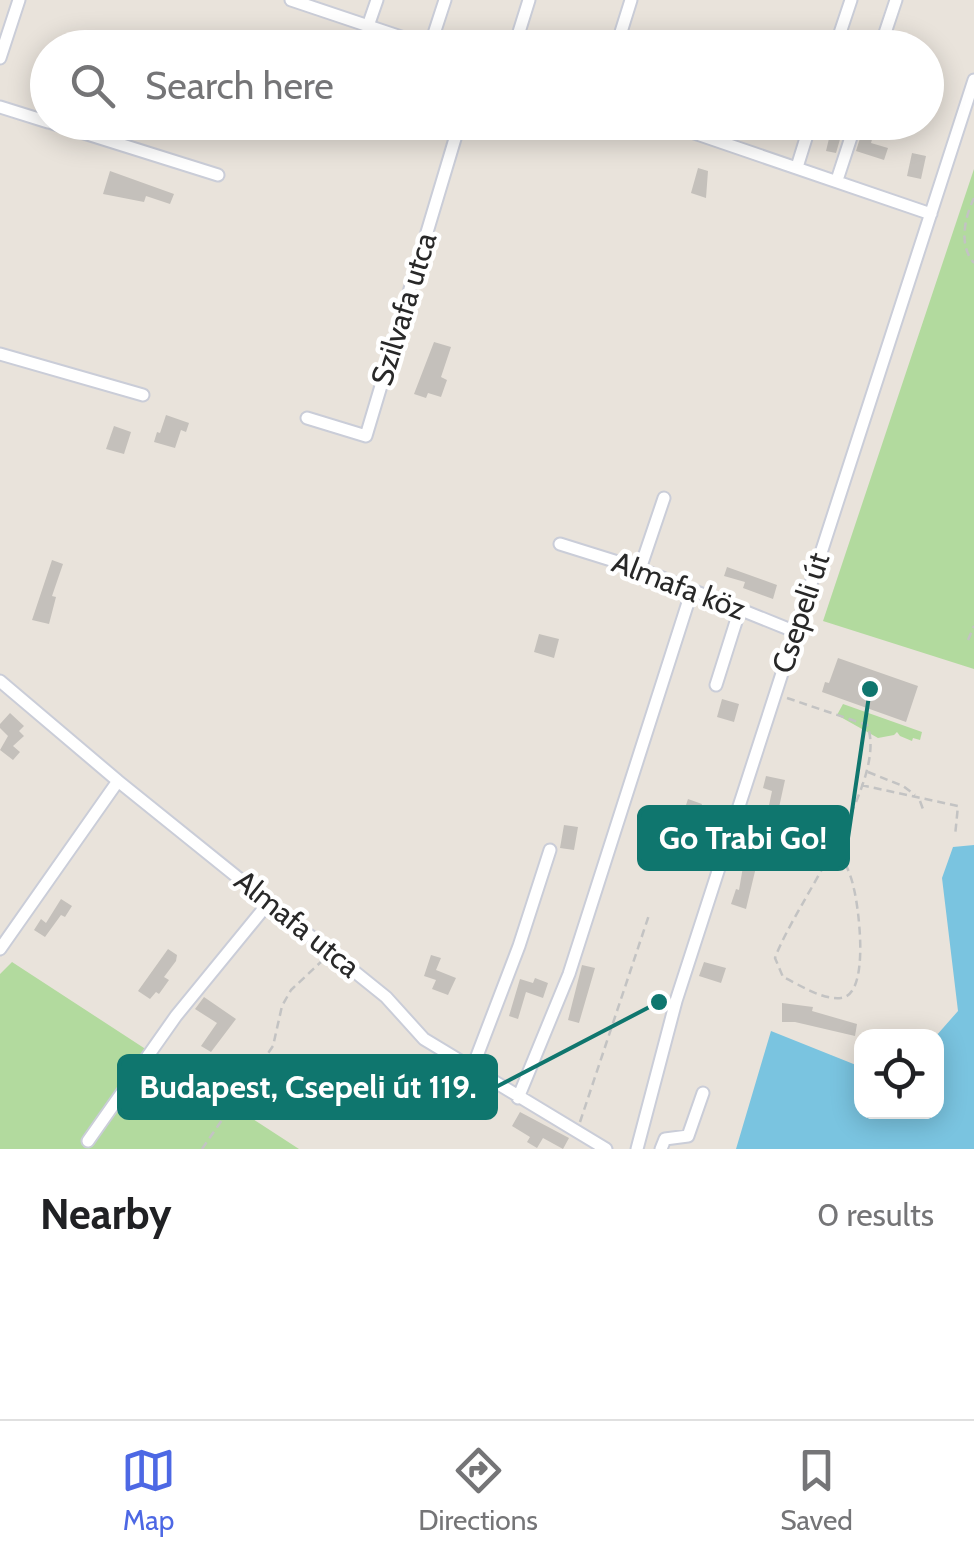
<!DOCTYPE html>
<html lang="en">
<head>
<meta charset="utf-8">
<style>
  :root { --surface:#fff; --page:#f6f6f6; --text:#202124; --muted:#757577; --line:#e0e0e0; --accent:#4d68e4 }
  body { margin:0; font-family:Cabin,sans-serif; background:var(--page); color:var(--text) }
  .controls { position:absolute; right:30px; bottom:30px; display:grid; overflow:hidden; border-radius:20px; box-shadow:0 5px 25px #0003 }
  .controls button { width:90px; height:90px; display:grid; place-items:center; padding:0; border:0; border-bottom:2px solid var(--line); background:var(--surface); color:var(--text); font:50px sans-serif }
  .list { margin:0; padding:0; list-style:none }
  h2 { display:flex; justify-content:space-between; align-items:center; height:130px; margin:0; padding:0 40px; font-size:42px }
  h2 small { font-size:32px; font-weight:400; color:var(--muted) }
  .icon { flex:none; width:55px; height:55px; fill:none; stroke:currentColor; stroke-width:2; stroke-linecap:round; stroke-linejoin:round }
  .map { position:relative; flex:none; width:974px; height:1149px; overflow:hidden }
  .search { position:absolute; background:var(--surface); box-shadow:0 5px 25px #0003; left:30px; right:30px; top:30px; height:110px; display:flex; align-items:center; gap:25px; box-sizing:border-box; padding:0 35px; border-radius:55px; color:var(--muted); font-size:38px }
  .sheet { height:270px; background:var(--surface) }
  nav { display:flex; justify-content:space-around; align-items:center; box-sizing:border-box; height:140px; border-top:2px solid var(--line); background:var(--surface); font-size:28px; color:var(--muted) }
  nav a { display:grid; justify-items:center; gap:5px }
  nav .on { color:var(--accent) }
  .map>svg:first-child { display:block }
</style>
</head>
<body>
<div class="map">
<svg width="974" height="1149" viewBox="0 0 974 1149">
  <rect width="100%" height="100%" fill="#e9e3db"/>
  <path fill="#b2da9e" d="M974,169V669L823,621Z
    M843,704L922,732L920,740L913,738L912,741L900,736L897,732L894,735L878,738L837,715Z
    M12,962L299,1149H0V974Z"/>
  <path fill="#7ac4e0" d="M974,845V1149H736L771,1031L856,1065L861,1064L862,1112H936V1036L958,1011L942,878L953,847Z"/>
  <path fill="#c4c0bb" d="M833,122H845L836,153L826,151Z
    M862,132L873,136L871,143L888,148L884,160L856,151Z
    M912,153L926,156L921,179L907,176Z
    M698,168L708,171L706,198L691,193Z
    M110,171L174,194L170,204L146,196L144,202L103,194Z
    M434,342L451,347L441,377L447,380L441,397L428,393L426,398L414,394Z
    M166,415L189,423L186,432L181,430L175,448L154,442L157,432L160,433Z
    M114,426L131,432L124,454L106,449Z
    M52,560L63,564L52,596L56,597L49,624L32,620Z
    M727,567L777,585L773,599L743,588L745,582L724,576Z
    M539,634L559,639L554,658L534,652Z
    M838,658L918,686L906,722L822,692L825,682L829,683Z
    M722,699L739,704L734,722L717,717Z
    M10,713L24,726L19,731L24,736L13,746L20,752L13,760L0,750L8,736L0,728V724Z
    M766,776L785,780L778,812L768,810L772,791L763,788Z
    M688,799L702,804L700,809L704,811L703,815L716,819L711,836L680,823Z
    M564,825L578,827L574,850L560,848Z
    M744,861L757,863L746,909L731,904L736,889L739,890Z
    M61,899L72,906L65,917L61,915L45,937L34,930L41,919L46,923Z
    M168,949L177,955L176,961L164,977L169,980L159,994L156,992L150,999L138,991Z
    M431,955L441,958L436,970L456,978L448,995L432,989L436,980L424,976Z
    M704,962L726,968L721,983L699,976Z
    M582,965L595,968L579,1023L568,1020Z
    M535,978L548,983L543,998L526,992L518,1019L509,1016L520,979L533,983Z
    M204,997L236,1019L211,1052L201,1046L217,1023L195,1009Z
    M782,1003L813,1007L812,1011L857,1024L855,1036L795,1022H782Z
    M520,1112L569,1138L563,1149L543,1138L537,1148L527,1142L530,1137L512,1126Z"/>
  <g fill="none" stroke-linecap="round" stroke-linejoin="round">
    <g stroke="#cacdd8" stroke-width="15">
      <path id="minor" d="M291,0L434,48
        M368,26L377,0
        M430,46L445,0
        M514,48L529,0
        M616,48L631,0
        M835,48L851,0
        M880,48L896,0
        M0,58L19,0
        M0,107L48,122
        M49,122L218,175
        M662,122L931,214
        M797,167L811,122
        M837,180L856,122
        M0,354L143,395
        M307,418L366,436L460,122
        M560,544L640,569L796,632
        M640,569L664,498
        M0,681L118,781L386,997L424,1039L606,1149
        M716,685L740,609
        M0,949L118,781
        M472,1069L519,946L550,850
        M518,1098L569,974L692,590
        M88,1141L176,1016L270,901
        M637,1149L676,1001L974,80
        M661,1149L665,1139L688,1136L703,1093"/>
    </g>
    <path stroke="#c3c3c3" stroke-width="2.5" stroke-dasharray="8 5" stroke-linecap="butt" d="M974,198C965,217 958,245 974,263
      M968,640L974,626
      M787,698L867,725C890,780 794,905 775,958L783,977C800,985 822,1000 841,998C870,995 859,910 854,889C851,874 844,860 836,846
      M868,772L903,786L915,795
      M861,785L958,806L955,836
      M920,801L924,812
      M580,1122L649,915
      M202,1149L273,1046L282,1006L291,990L323,960"/>
    <use href="#minor" stroke="#fff" stroke-width="11"/>
  </g>
  <g text-anchor="middle" stroke-width="9" stroke-linejoin="round" paint-order="stroke">
    <g font-size="30" fill="#282828" stroke="#fff">
      <text transform="translate(404 309) rotate(-73)" y="10">Szilvafa utca</text>
      <text transform="translate(679 586) rotate(21)" y="10">Almafa köz</text>
      <text transform="translate(801 613) rotate(-72)" y="10">Csepeli út</text>
      <text transform="translate(297 924) rotate(39)" y="10">Almafa utca</text>
    </g>
  </g>
  <path fill="none" stroke="#0f766e" stroke-width="4" d="M870 689L848 838M659 1002L496 1087"/>
  <g fill="#0f766e" stroke="#fff" stroke-width="4">
    <circle cx="870" cy="689" r="10"/>
    <circle cx="659" cy="1002" r="10"/>
  </g>
  <g fill="#0f766e" stroke="#0f766e" stroke-width="4">
    <rect x="639" y="807" width="209" height="62" rx="10"/>
    <rect x="119" y="1056" width="377" height="62" rx="10"/>
  </g>
  <g font-size="32" text-anchor="middle" font-weight="bold" fill="#fff">
    <text x="743" y="849">Go Trabi Go!</text>
    <text x="308" y="1098">Budapest, Csepeli út 119.</text>
  </g>
</svg>
<div class="controls">
<button><svg class="icon" aria-label="locate" viewBox="0 0 24 24"><circle cx="12" cy="12" r="6"/><path d="M12 2v4M12 18v4M2 12h4M18 12h4"/></svg></button>
</div>
<div class="search"><svg class="icon" aria-label="search" viewBox="0 0 24 24"><circle cx="10" cy="10" r="6"/><path d="M15 15l6 6"/></svg>Search here</div>
</div>
<section class="sheet">
<h2>Nearby<small>0 results</small></h2>
<ul class="list">
</ul>
</section>
<nav>
<a class="on"><svg class="icon" aria-label="map" viewBox="0 0 24 24"><path d="M3 6l6-2 6 2 6-2v14l-6 2-6-2-6 2zM9 4v14M15 6v14"/></svg>Map</a>
<a><svg class="icon" aria-label="directions" viewBox="0 0 24 24"><path d="M12 3l9 9-9 9-9-9zM9 14v-3h6M13 9l2 2-2 2"/></svg>Directions</a>
<a><svg class="icon" aria-label="saved" viewBox="0 0 24 24"><path d="M7 4h10v16l-5-4-5 4z"/></svg>Saved</a>
</nav>
</body>
</html>
